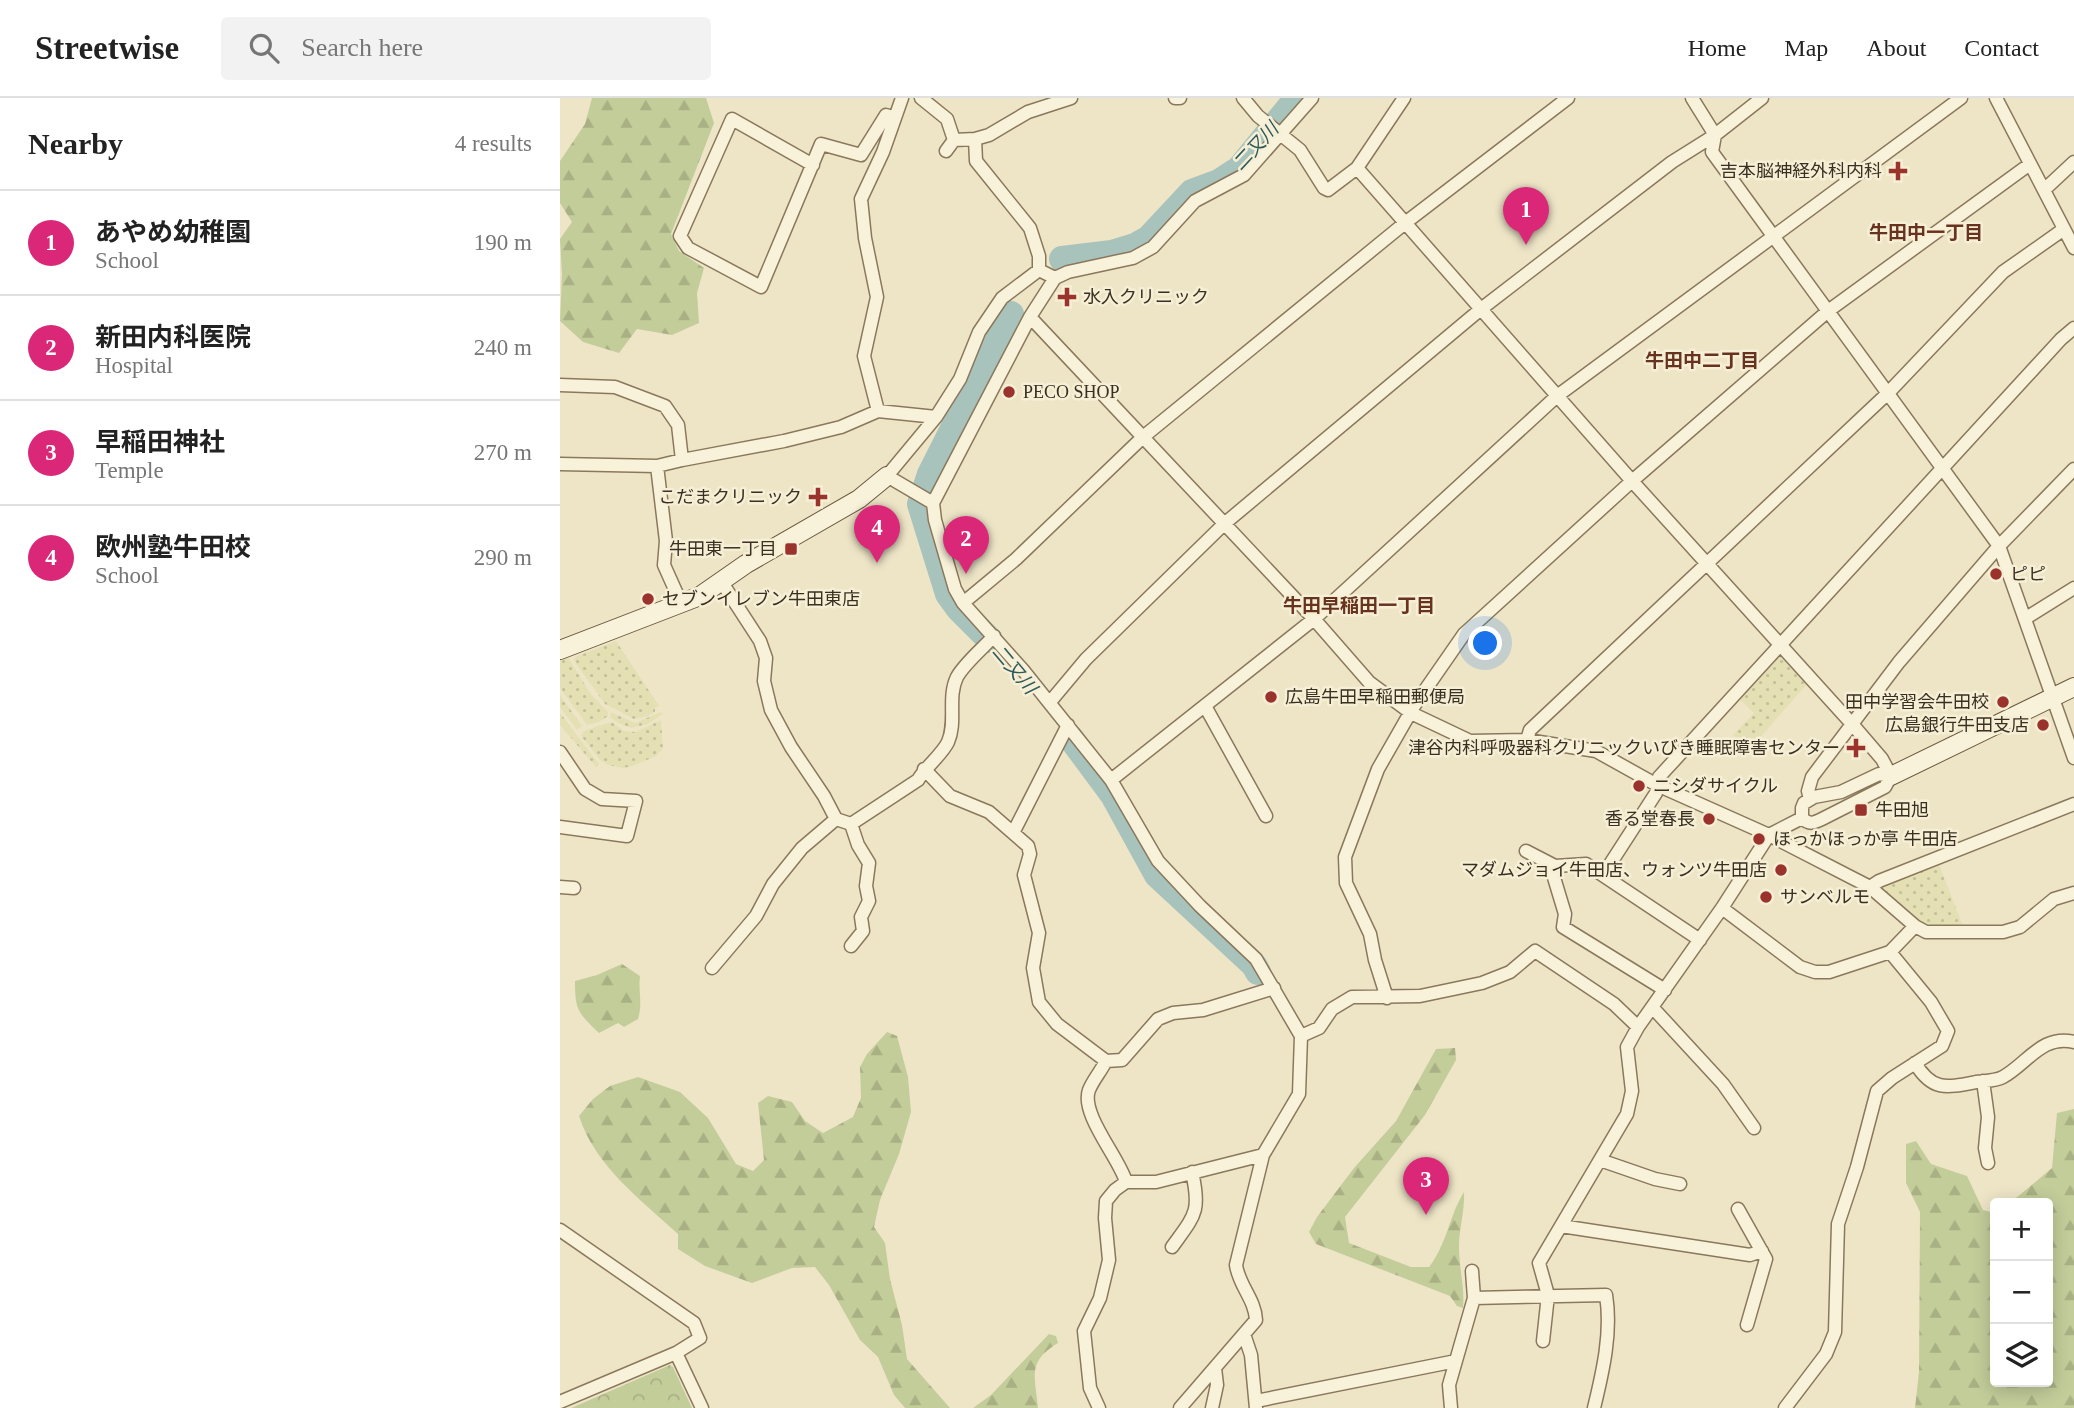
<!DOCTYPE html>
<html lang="en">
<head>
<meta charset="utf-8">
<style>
  :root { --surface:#fff; --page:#f2f2f2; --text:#222; --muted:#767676; --line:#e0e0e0; --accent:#db2777 }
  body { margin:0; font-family:"Times New Roman","Noto Sans JP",serif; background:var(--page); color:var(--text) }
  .controls { position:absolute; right:21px; bottom:21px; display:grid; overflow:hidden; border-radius:7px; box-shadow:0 4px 18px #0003 }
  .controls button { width:63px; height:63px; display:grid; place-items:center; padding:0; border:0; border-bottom:2px solid var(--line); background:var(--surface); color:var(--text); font:35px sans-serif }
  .you { position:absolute; left:926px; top:546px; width:24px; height:24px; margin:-18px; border:5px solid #fff; border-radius:50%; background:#1a73e8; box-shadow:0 0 0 10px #1a73e833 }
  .badge { display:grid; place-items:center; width:46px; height:46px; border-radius:50%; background:var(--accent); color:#fff; font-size:23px; font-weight:700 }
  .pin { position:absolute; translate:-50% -58px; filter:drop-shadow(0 2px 4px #0008) }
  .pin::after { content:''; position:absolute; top:37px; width:24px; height:21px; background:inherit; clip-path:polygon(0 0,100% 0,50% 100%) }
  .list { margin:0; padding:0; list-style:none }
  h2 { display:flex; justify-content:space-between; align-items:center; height:91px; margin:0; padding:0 28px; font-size:30px }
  h2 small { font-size:23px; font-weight:400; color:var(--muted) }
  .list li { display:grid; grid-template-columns:46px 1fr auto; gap:21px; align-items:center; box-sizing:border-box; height:105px; padding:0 28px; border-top:2px solid var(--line) }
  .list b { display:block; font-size:26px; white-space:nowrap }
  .list p { margin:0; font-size:23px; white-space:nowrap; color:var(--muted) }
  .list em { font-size:23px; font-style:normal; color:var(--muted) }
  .icon { flex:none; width:38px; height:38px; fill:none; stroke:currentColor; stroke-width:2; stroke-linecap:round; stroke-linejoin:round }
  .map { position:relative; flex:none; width:1514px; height:1310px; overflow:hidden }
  header { display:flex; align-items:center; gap:42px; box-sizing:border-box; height:98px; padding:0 35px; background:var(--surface); border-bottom:2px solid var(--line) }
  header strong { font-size:33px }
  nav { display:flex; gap:38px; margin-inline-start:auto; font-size:24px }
  .search { width:490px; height:63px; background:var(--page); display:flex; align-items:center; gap:18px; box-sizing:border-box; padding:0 24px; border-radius:7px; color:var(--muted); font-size:26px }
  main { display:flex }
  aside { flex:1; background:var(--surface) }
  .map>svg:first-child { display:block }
</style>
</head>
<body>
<header>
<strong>Streetwise</strong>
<div class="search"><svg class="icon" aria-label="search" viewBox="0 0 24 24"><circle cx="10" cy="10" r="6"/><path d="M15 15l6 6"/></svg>Search here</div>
<nav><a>Home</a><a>Map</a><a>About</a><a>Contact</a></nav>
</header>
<main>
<aside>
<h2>Nearby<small>4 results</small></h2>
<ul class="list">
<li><span class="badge">1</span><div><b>あやめ幼稚園</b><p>School</p></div><em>190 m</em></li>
<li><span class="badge">2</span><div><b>新田内科医院</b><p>Hospital</p></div><em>240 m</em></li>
<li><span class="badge">3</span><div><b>早稲田神社</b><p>Temple</p></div><em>270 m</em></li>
<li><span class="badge">4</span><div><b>欧州塾牛田校</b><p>School</p></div><em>290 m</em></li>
</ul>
</aside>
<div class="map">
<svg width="1514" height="1310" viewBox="0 0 1514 1310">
  <defs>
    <pattern id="farmland-dots" width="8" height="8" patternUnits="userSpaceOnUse" patternTransform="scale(1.75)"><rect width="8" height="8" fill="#e4e0b4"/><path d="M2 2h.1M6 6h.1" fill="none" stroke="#c4c09a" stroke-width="1.8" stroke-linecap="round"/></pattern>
    <pattern id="forest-firs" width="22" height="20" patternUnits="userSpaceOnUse" patternTransform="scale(1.75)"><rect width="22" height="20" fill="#c3cd9a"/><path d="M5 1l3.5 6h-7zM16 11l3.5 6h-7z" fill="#a8b084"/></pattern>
    <pattern id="park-crowns" width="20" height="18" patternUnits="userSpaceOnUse" patternTransform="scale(1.75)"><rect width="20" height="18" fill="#c3cd9a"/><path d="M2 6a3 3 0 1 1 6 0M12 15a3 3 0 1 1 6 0" fill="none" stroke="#a8b084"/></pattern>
  </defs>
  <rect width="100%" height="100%" fill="#eee5c7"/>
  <path fill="url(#farmland-dots)" d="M56,543L99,608L95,610V614L88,618L74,621L45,606L14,563L15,559Z
    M1222,556L1248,585L1189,652L1173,637L1194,615L1177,599L1214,559Z
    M8,559L30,595L48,614V618L39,624L27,627L0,590V562Z
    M0,597L22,628L17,632L0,609Z
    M51,614L75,625L101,614L103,616L88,626L71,630L58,625L50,619Z
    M0,615L39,666L36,669L0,627Z
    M101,622L103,650L96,658L73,668L63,670L48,667L40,662L21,638L24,633L47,625L52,624L64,633L75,634Z
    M1378,764L1403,828L1364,827L1320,792L1322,787Z"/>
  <path fill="url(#forest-firs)" d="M32,0H146L154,25L111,136L119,153L144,170L137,195L139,225L112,237L77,231L59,255L23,244L0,223L2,176L0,141L12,124L0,105V63L25,26Z
    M62,866L80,878C78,893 83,905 78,921L64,929L58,925L39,935C18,915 15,912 15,883L37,877Z
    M327,934L337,938L348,979L351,1014L339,1056L320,1102L314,1129L325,1145L330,1181L342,1227L347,1261L390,1310H345L334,1297L318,1259L300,1242L269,1187L255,1169L232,1170L192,1185L145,1168L118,1151V1136C80,1101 35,1068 19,1018L33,1001L50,988L78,979L120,994L148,1020L176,1066L193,1073L204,1062L198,1005L208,998L232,1004L245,1023L263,1035L293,1019L301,1000L300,969L307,956Z
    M895,950L896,962L865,1017L785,1119L789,1145L851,1169H869C887,1146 889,1118 904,1094C905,1113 899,1131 899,1149C899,1170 905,1190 903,1210L897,1208L890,1198L756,1146L749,1134L757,1119L794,1070L836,1023L876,951Z
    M1514,1011V1310H1355L1359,1274L1360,1114L1346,1085V1046L1356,1043L1371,1066L1407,1078L1423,1112L1435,1115V1284H1488V1105H1450L1492,1070L1497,1015Z
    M489,1236L496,1238L498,1245C467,1264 475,1277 478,1310H413L431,1297Z"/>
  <path fill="url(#park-crowns)" d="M110,1267L113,1269L132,1310H11Z"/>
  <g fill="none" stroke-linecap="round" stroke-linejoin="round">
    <path stroke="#a8c2bc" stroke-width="26" d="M502,161L552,155L575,148L589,140L632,94L659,84L679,71L737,0
      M430,542L399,511L388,496L360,406L370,376L451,216
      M510,639L553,697L597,777L694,867L698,874"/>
    <g stroke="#8a785c" stroke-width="15">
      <path id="street" d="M361,0L387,21L394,42L386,53
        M615,0H620
        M683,0L698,18L740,52L764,90L768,92L797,70L844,0
        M1132,0L1155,37L1152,54L1439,448L1514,660
        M1436,0L1514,150
        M415,41L416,63L470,130L479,158V172
        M394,42L415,41L429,37L468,14L511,0
        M253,67L172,21L120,138L128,150L201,189L261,46L301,57L326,17L335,20
        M797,70L1072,383L1292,626L1322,661L1331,678
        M1484,92L1514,64
        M470,219L754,521L809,584L851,615L910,643L967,642L1036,653L1097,687L1209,737L1310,789L1355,828L1366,834H1443L1460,829L1494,801L1514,795
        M0,287L55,289L105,308L118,327L122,362
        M318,313L304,258L317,199L305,140L301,101L323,54L342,0
        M0,366L97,368
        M373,405L327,378L376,319L400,281L419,234L442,200L479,172L495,180
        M161,483L200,543L206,560L204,583L211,612L231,649L264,698L276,721L291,726L358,682C366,668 381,658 388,644C397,624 387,599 397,579C404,566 423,550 434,538
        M121,505L104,467L106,443L97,368L122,362L224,343L281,329L318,313L376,319
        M403,505L456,461L583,339L845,125L1008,0
        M1466,520L1514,490
        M490,604L526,561L664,426L921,211L1112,64L1155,37L1202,0
        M645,608L706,718
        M967,642L970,632L1328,295L1443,174L1504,131
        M0,654L25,691L42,701L76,703L67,738L0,729
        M364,671L390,698L429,714L468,748L470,756L464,777L479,835L473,870L479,904L497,926L546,963L562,962L598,921L613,915L643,912L714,890
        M551,682L754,521L997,298L1401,0
        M1250,701L1248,693L1252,679L1339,564L1439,448L1514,371
        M1242,720V710L1244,705L1254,699L1281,694L1319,676L1331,678
        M1242,720C1249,727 1254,725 1262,721L1325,689L1331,678
        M453,735L508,627
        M966,753L995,768L1026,766L1140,842
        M995,768L992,773L1005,816L1003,829L1105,892
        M1043,777L1096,695L1099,679L1501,241L1514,230
        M0,789L14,790
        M1310,789L1319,783L1514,706
        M1162,810L1240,869L1255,874H1269L1330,854L1355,828
        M291,848L303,833L301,819L309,803L306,788L309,765L298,747L291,726
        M152,870L196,818L213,786L242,750L276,721
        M827,900L815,862L810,836L786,785L785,759L818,671L854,608L904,536L1072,383L1268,213L1470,66
        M1093,910L1163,986L1194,1030
        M741,938L759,930L772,911L792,899L860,898L922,885L950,874L975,853L1054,906L1078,929
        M546,963C541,973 533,982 529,992C520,1016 560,1061 566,1084
        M1355,965C1372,993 1385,990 1416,984C1424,983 1436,983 1443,979C1467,966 1482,936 1514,944
        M1423,983L1428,1019L1425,1050L1428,1065
        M1040,1062L1095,1081L1120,1086
        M1178,1111L1206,1161L1187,1227
        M1001,1128L1190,1157L1202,1153
        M0,1132L134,1225L140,1240L116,1255L0,1304
        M612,1149C635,1117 641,1114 632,1074
        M914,1200L1046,1197C1052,1234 1043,1273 1034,1310
        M684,1236L691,1257L696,1310
        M983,1243L988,1197L979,1165L1067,1016L1072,993L1067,949L1078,929L1162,810L1209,737L1242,720
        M116,1255L142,1310
        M696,1303L896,1263
        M539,1310L530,1290L524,1233L540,1200L549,1162L545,1120L546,1103L555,1092L566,1084H596L703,1057
        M620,1310L696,1222C695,1201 679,1188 676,1167L703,1057L739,996L741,938L696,861L640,808L598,763L551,682L463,572L403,505L395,491L375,422L373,405L470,219L495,180L508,174L573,160L593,149L635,103L684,77L752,0
        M652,1310L657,1287L655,1270
        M891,1310L889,1287L914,1200L912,1173
        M1225,1310L1266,1256L1275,1234L1278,1126L1297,1069L1317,993L1332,980L1382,948L1388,933L1371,904L1330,854"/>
    </g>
    <g stroke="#6c593f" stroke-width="20">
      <path id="secondary" d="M0,552L140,498L186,466L299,401L327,378
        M1331,678L1514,589"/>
    </g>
    <use href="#street" stroke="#f9f2da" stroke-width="12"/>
    <use href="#secondary" stroke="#f9f2da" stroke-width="18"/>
  </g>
  <g fill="#99332c" stroke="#f6efd6" stroke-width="2.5">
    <path d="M1334.5 62.5h7v7h7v7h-7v7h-7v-7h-7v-7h7z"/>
    <path d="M503.5 188.5h7v7h7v7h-7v7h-7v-7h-7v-7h7z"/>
    <circle cx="449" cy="294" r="7"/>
    <path d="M254.5 388.5h7v7h7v7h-7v7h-7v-7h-7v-7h7z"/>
    <rect x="224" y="444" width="14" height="14" rx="3.5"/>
    <circle cx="1436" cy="476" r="7"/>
    <circle cx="88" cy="501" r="7"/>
    <circle cx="711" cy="599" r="7"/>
    <circle cx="1443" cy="604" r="7"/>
    <circle cx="1483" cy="627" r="7"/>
    <path d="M1292.5 639.5h7v7h7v7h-7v7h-7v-7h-7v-7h7z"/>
    <circle cx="1079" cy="688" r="7"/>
    <rect x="1294" y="705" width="14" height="14" rx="3.5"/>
    <circle cx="1149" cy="721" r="7"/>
    <circle cx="1199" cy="741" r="7"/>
    <circle cx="1221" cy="772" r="7"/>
    <circle cx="1206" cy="799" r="7"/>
  </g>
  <g text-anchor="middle" stroke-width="5" stroke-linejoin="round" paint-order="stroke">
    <g font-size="18" fill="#3a2f20" stroke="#f6efd6" text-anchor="start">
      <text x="1322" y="79" text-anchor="end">吉本脳神経外科内科</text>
      <text x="523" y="205">水入クリニック</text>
      <text x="463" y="300">PECO SHOP</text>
      <text x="242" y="405" text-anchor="end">こだまクリニック</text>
      <text x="217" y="457" text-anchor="end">牛田東一丁目</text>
      <text x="1450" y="482">ピピ</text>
      <text x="102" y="507">セブンイレブン牛田東店</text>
      <text x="725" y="605">広島牛田早稲田郵便局</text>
      <text x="1429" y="610" text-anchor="end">田中学習会牛田校</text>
      <text x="1469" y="633" text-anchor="end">広島銀行牛田支店</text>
      <text x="1280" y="656" text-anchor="end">津谷内科呼吸器科クリニックいびき睡眠障害センター</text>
      <text x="1093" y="694">ニシダサイクル</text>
      <text x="1315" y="718">牛田旭</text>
      <text x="1135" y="727" text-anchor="end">香る堂春長</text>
      <text x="1213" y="747">ほっかほっか亭 牛田店</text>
      <text x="1207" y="778" text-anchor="end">マダムジョイ牛田店、ウォンツ牛田店</text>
      <text x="1220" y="805">サンベルモ</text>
    </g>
    <g font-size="19" font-style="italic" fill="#2f5a5a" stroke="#f6efd6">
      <text transform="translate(695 48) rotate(-47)" y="7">二又川</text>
      <text transform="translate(455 571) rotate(50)" y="7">二又川</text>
    </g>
    <g font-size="19" font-weight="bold" fill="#67331f" stroke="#f6efd6">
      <text x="1366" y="141">牛田中一丁目</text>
      <text x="1142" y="269">牛田中二丁目</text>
      <text x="799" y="514">牛田早稲田一丁目</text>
    </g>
  </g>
</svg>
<div class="controls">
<button>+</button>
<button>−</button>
<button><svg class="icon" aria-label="layers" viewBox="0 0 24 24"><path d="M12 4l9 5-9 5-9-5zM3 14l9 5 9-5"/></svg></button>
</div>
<div class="you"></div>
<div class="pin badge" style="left:966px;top:147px">1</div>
<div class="pin badge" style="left:406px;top:476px">2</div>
<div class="pin badge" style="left:866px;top:1117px">3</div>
<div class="pin badge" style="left:317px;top:465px">4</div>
</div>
</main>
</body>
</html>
